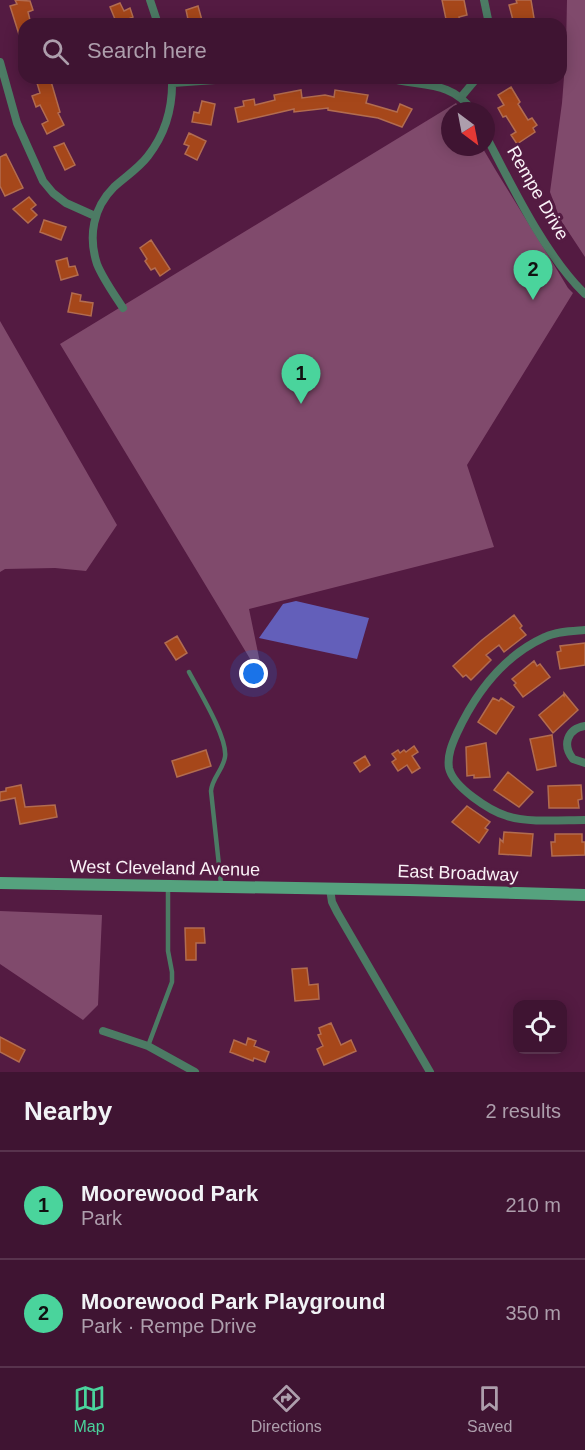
<!DOCTYPE html>
<html lang="en">
<head>
<meta charset="utf-8">
<style>
  :root { --surface:#3f1432; --page:#4a213e; --text:#f1f3f6; --muted:#ad9eac; --line:#58334d; --accent:#4ad49c }
  body { margin:0; font-family:Arial,sans-serif; background:var(--page); color:var(--text) }
  .controls { position:absolute; right:18px; bottom:18px; display:grid; overflow:hidden; border-radius:12px; box-shadow:0 3px 15px #0003 }
  .controls button { width:54px; height:54px; display:grid; place-items:center; padding:0; border:0; border-bottom:2px solid var(--line); background:var(--surface); color:var(--text); font:30px sans-serif }
  .compass { position:absolute; left:441px; top:102px; width:54px; height:54px; border-radius:50%; background:var(--surface); box-shadow:0 3px 15px #0003; rotate:148deg }
  .you { position:absolute; left:254px; top:674px; width:21px; height:21px; margin:-15px; border:4px solid #fff; border-radius:50%; background:#1a73e8; box-shadow:0 0 0 9px #1a73e833 }
  .badge { display:grid; place-items:center; width:39px; height:39px; border-radius:50%; background:var(--accent); color:#111; font-size:20px; font-weight:700 }
  .pin { position:absolute; translate:-50% -50px; filter:drop-shadow(0 2px 3px #0008) }
  .pin::after { content:''; position:absolute; top:32px; width:21px; height:18px; background:inherit; clip-path:polygon(0 0,100% 0,50% 100%) }
  .list { margin:0; padding:0; list-style:none }
  h2 { display:flex; justify-content:space-between; align-items:center; height:78px; margin:0; padding:0 24px; font-size:26px }
  h2 small { font-size:20px; font-weight:400; color:var(--muted) }
  .list li { display:grid; grid-template-columns:39px 1fr auto; gap:18px; align-items:center; box-sizing:border-box; height:108px; padding:0 24px; border-top:2px solid var(--line) }
  .list b { display:block; font-size:22px; white-space:nowrap }
  .list p { margin:0; font-size:20px; white-space:nowrap; color:var(--muted) }
  .list em { font-size:20px; font-style:normal; color:var(--muted) }
  .icon { flex:none; width:33px; height:33px; fill:none; stroke:currentColor; stroke-width:2; stroke-linecap:round; stroke-linejoin:round }
  .map { position:relative; flex:none; width:585px; height:1072px; overflow:hidden }
  .search { position:absolute; background:var(--surface); box-shadow:0 3px 15px #0003; left:18px; right:18px; top:18px; height:66px; display:flex; align-items:center; gap:15px; box-sizing:border-box; padding:0 21px; border-radius:18px; color:var(--muted); font-size:22px }
  .sheet { height:294px; background:var(--surface) }
  nav { display:flex; justify-content:space-around; align-items:center; box-sizing:border-box; height:84px; border-top:2px solid var(--line); background:var(--surface); font-size:16px; color:var(--muted) }
  nav a { display:grid; justify-items:center; gap:3px }
  nav .on { color:var(--accent) }
  .map>svg:first-child { display:block }
</style>
</head>
<body>
<div class="map">
<svg width="585" height="1072" viewBox="0 0 585 1072">
  <rect width="100%" height="100%" fill="#541b42"/>
  <path fill="#804a6c" d="M567,0H585V257L560,219L550,192L562,103L566,51Z
    M456,103L462,111H450V147H482C510,195 540,241 568,288L573,293L467,465L494,547L249,609L264,682L60,344Z
    M0,321L117,525L86,571L55,568L5,569L0,572Z
    M0,911L102,915L98,1005L83,1020L0,964Z"/>
  <path fill="#635fba" d="M296,601L369,618L357,659L259,638L283,604Z"/>
  <path fill="#a6471a" stroke="#b26c50" stroke-width="1.5" d="M15,0L30,1L33,10L28,12L31,24H24V43L22,44L10,6L17,4Z
    M442,0H464L467,15L459,17L461,24H447Z
    M516,0H531L535,24H514L509,5L517,3Z
    M120,3L124,11L130,8L133,17L117,24L110,7Z
    M198,6L203,24H189L186,10Z
    M50,78L60,112L58,113L64,125L47,134L42,124L48,121L40,105L36,107L32,96L40,93L37,83Z
    M511,87L520,102L518,104L528,120L532,118L537,125L533,128L535,132L517,144L511,135L516,132L506,116L503,117L498,108L504,105L498,95Z
    M301,90L302,98L325,95L334,97L335,90L368,95L366,103L397,112L400,104L412,109L402,127L378,118L328,110V108L294,112V109L238,122L235,108L244,106L243,101L254,99L255,105L275,100L274,95Z
    M202,101L215,104L211,125L192,122L194,112L199,113Z
    M189,133L206,141L197,160L185,154L189,146L184,144Z
    M64,143L75,165L65,170L54,147Z
    M6,154L23,188L5,196L0,186V157Z
    M29,197L36,205L31,209L37,215L28,223L13,209Z
    M44,220L66,227L61,240L40,232Z
    M151,240L170,269L160,276L155,268L151,270L145,261L147,259L140,248Z
    M67,258L69,267L75,266L78,275L61,280L56,261Z
    M72,293L81,295L80,301L93,303L91,316L68,312Z
    M514,615L522,626L520,628L526,635L504,652L499,645L486,655L491,660L471,680L466,675L463,677L453,666L482,640Z
    M177,636L187,653L176,660L165,643Z
    M585,643V665L560,669L557,652L561,651L560,646Z
    M534,661L537,666L540,664L550,677L523,697L514,685L516,683L512,679Z
    M564,693L578,710L553,733L539,715L563,695L564,696Z
    M493,698L499,701L501,698L514,707L496,734L478,722Z
    M552,735L556,766L537,770L530,739Z
    M486,743L490,777L474,778V775L467,776L466,747Z
    M414,746L418,752L412,756L420,768L412,773L407,765L398,771L392,762L396,759L392,754L398,750L400,753L404,750L406,752Z
    M206,750L211,766L177,777L172,761Z
    M365,756L370,765L360,772L354,763Z
    M508,772L533,792L519,807L494,790Z
    M21,785L25,807L55,805L57,817L20,824L15,798L0,801V792L6,791V788Z
    M581,785L582,799L578,800L579,808H549L548,786Z
    M467,806L490,822L485,828L488,830L479,843L452,822Z
    M504,832L533,834L531,856L499,854L500,839L503,842Z
    M555,834H582V842H585V855L552,856L551,842H555Z
    M185,928H204L205,943H196V960H186Z
    M307,968L309,985L318,984L319,999L295,1001L292,969Z
    M331,1023L341,1045L351,1040L356,1051L324,1065L317,1049L323,1046L318,1035L321,1034L319,1028Z
    M0,1037L25,1050L19,1062L0,1052Z
    M248,1038L256,1041L254,1046L269,1052L265,1062L254,1058L253,1061L230,1052L234,1040L246,1045Z"/>
  <g fill="none" stroke-linecap="round" stroke-linejoin="round">
    <path stroke="#4c7b64" stroke-width="4.5" d="M189,672C199,691 228,738 225,757C223,770 212,778 211,791L221,884
      M148,1046L172,982V972L168,951V886"/>
    <path stroke="#4c7b64" stroke-width="8" d="M150,0L158,24
      M484,0L489,24
      M0,62L17,123L43,181L53,193L66,203L95,216
      M388,78C419,87 453,80 472,111
      M173,83L243,78
      M461,97L477,78
      M486,136C512,186 545,255 585,294
      M123,308C114,294 103,279 97,264C88,236 93,208 114,187C125,177 139,168 148,156C166,133 173,106 172,78
      M585,630C572,631 557,631 545,637C503,656 476,692 457,733C452,744 447,756 449,768C453,787 490,811 507,816C527,823 563,820 585,820
      M585,726C567,729 562,745 573,759L585,763
      M330,889L332,902L337,912L430,1072
      M103,1031L148,1046L195,1072"/>
    <path stroke="#55a27e" stroke-width="12" d="M0,883L409,890L585,895"/>
  </g>
  <g text-anchor="middle" stroke-width="6" stroke-linejoin="round" paint-order="stroke">
    <g font-size="18" fill="#faf2f7" stroke="#541b42">
      <text transform="translate(538 193) rotate(60)" y="6">Rempe Drive</text>
      <text transform="translate(165 868) rotate(1)" y="6">West Cleveland Avenue</text>
      <text transform="translate(458 873) rotate(2)" y="6">East Broadway</text>
    </g>
  </g>
</svg>
<div class="controls">
<button><svg class="icon" aria-label="locate" viewBox="0 0 24 24"><circle cx="12" cy="12" r="6"/><path d="M12 2v4M12 18v4M2 12h4M18 12h4"/></svg></button>
</div>
<svg class="compass" viewBox="-18 -18 36 36"><path d="M0-13l5 13h-10z" fill="#e53935"/><path d="M0 13l5-13h-10z" fill="#ad9eac"/></svg>
<div class="you"></div>
<div class="pin badge" style="left:301px;top:404px">1</div>
<div class="pin badge" style="left:533px;top:300px">2</div>
<div class="search"><svg class="icon" aria-label="search" viewBox="0 0 24 24"><circle cx="10" cy="10" r="6"/><path d="M15 15l6 6"/></svg>Search here</div>
</div>
<section class="sheet">
<h2>Nearby<small>2 results</small></h2>
<ul class="list">
<li><span class="badge">1</span><div><b>Moorewood Park</b><p>Park</p></div><em>210 m</em></li>
<li><span class="badge">2</span><div><b>Moorewood Park Playground</b><p>Park · Rempe Drive</p></div><em>350 m</em></li>
</ul>
</section>
<nav>
<a class="on"><svg class="icon" aria-label="map" viewBox="0 0 24 24"><path d="M3 6l6-2 6 2 6-2v14l-6 2-6-2-6 2zM9 4v14M15 6v14"/></svg>Map</a>
<a><svg class="icon" aria-label="directions" viewBox="0 0 24 24"><path d="M12 3l9 9-9 9-9-9zM9 14v-3h6M13 9l2 2-2 2"/></svg>Directions</a>
<a><svg class="icon" aria-label="saved" viewBox="0 0 24 24"><path d="M7 4h10v16l-5-4-5 4z"/></svg>Saved</a>
</nav>
</body>
</html>
